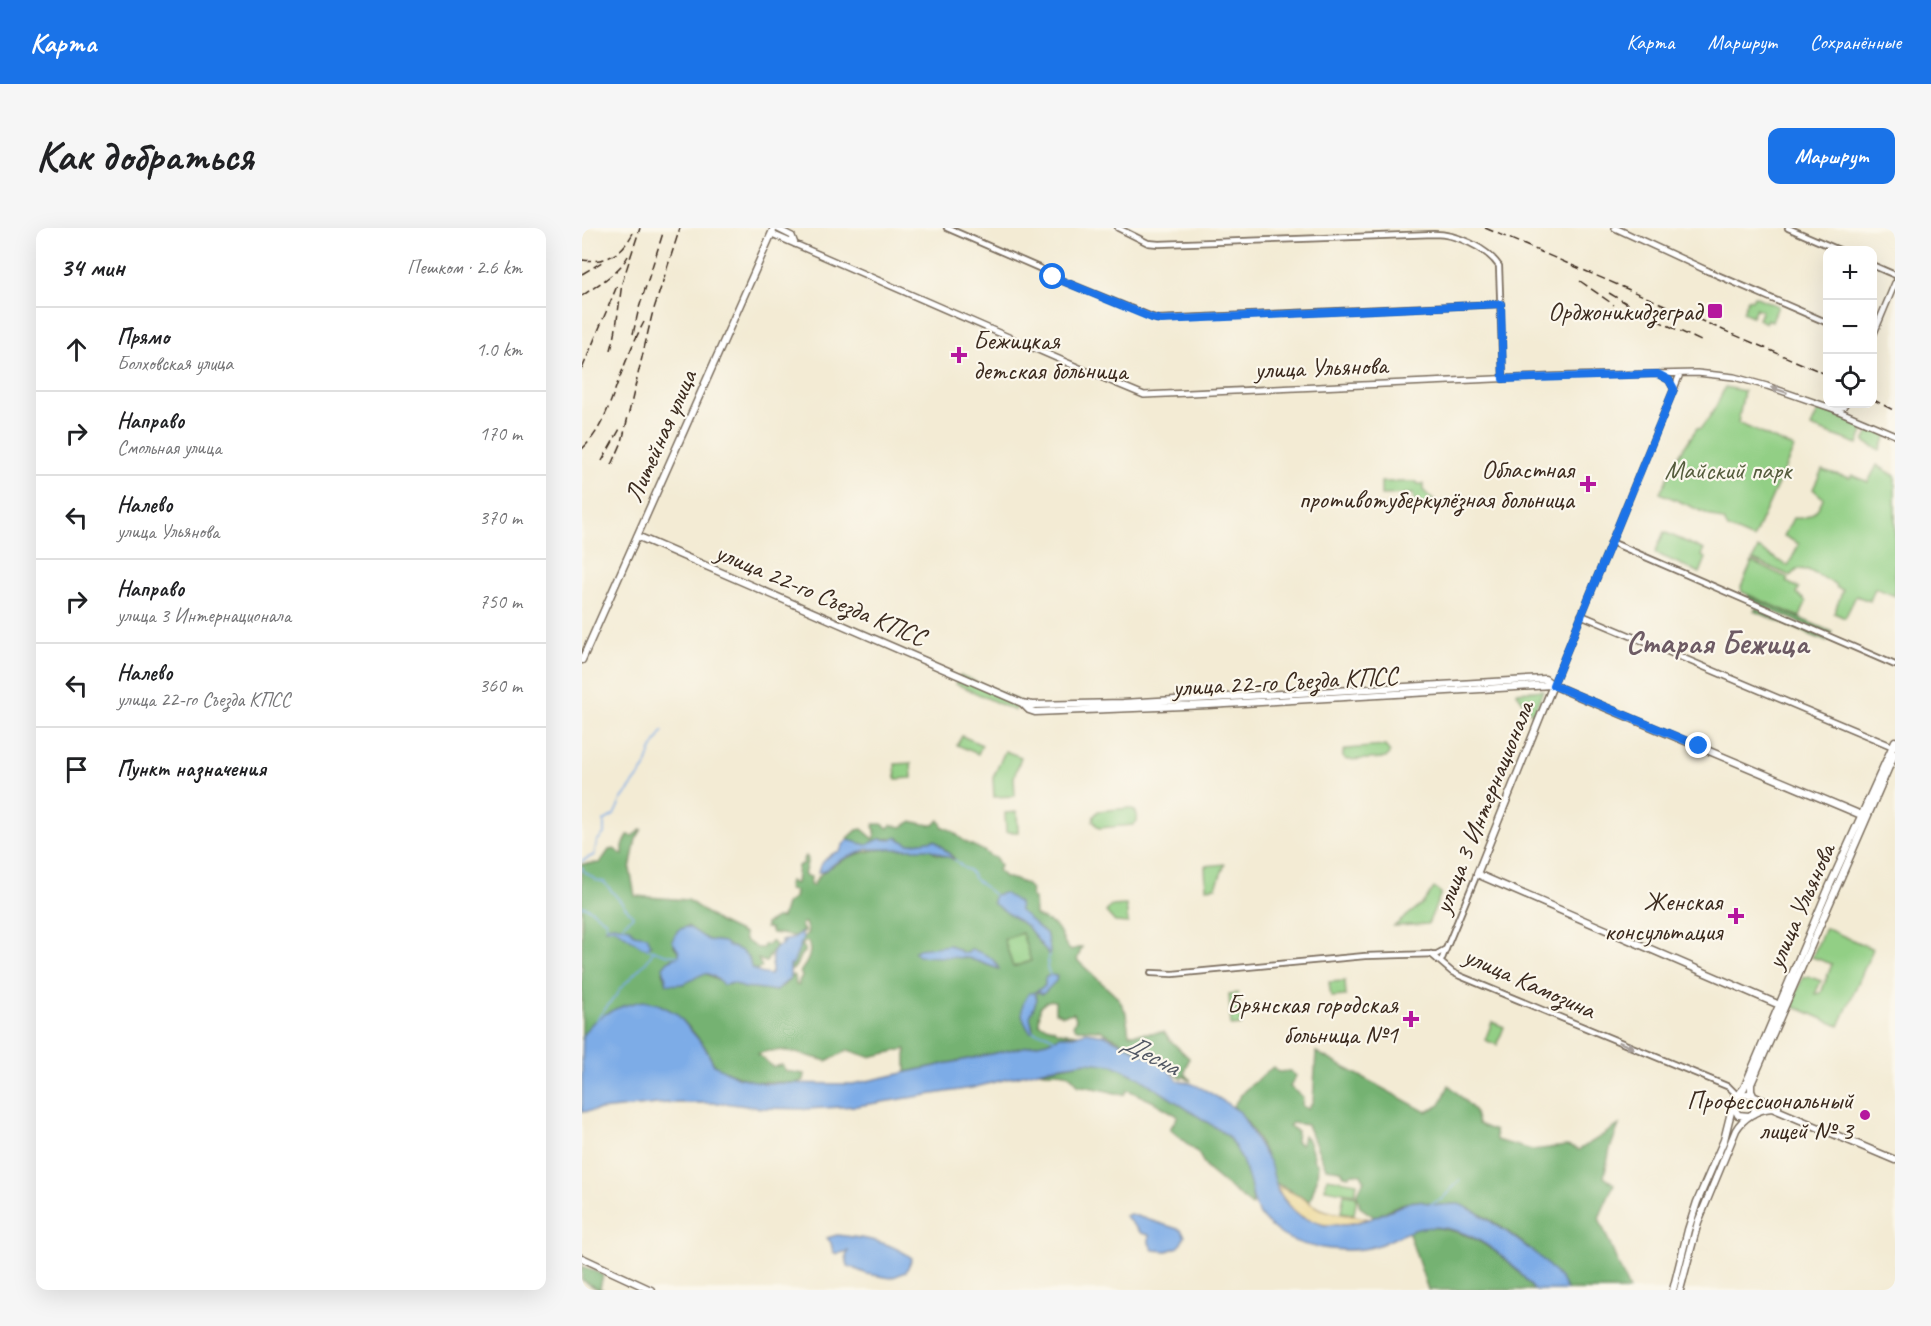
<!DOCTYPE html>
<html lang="ru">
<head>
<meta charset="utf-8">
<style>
  :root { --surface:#fff; --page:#f6f6f6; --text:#202124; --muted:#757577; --line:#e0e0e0; --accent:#1a73e8 }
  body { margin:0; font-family:Caveat,sans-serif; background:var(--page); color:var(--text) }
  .controls { position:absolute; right:18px; top:18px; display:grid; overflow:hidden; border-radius:12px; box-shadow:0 6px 24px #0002 }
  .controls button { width:54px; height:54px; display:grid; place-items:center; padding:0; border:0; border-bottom:2px solid var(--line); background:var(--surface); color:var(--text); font:30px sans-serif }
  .stop { position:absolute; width:18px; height:18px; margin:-14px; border:4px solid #1a73e8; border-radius:50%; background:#fff }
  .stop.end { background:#1a73e8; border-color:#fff; box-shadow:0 2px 6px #0008 }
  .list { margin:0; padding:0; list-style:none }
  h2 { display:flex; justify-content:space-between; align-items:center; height:78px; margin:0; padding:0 24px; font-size:26px }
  h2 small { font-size:20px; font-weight:400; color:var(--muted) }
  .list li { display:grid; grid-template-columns:39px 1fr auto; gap:18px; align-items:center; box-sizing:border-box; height:84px; padding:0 24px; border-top:2px solid var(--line) }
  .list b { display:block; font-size:22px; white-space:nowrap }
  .list p { margin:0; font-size:20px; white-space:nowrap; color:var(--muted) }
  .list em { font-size:20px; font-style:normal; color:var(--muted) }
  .icon { flex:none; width:33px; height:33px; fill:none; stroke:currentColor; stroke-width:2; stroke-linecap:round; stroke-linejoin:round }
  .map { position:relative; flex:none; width:1313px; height:1062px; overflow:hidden; border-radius:12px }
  header { display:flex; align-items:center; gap:36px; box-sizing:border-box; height:84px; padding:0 30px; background:var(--accent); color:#fff }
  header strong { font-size:28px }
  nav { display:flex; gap:33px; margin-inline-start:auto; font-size:21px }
  .intro { display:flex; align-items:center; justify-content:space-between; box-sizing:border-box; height:144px; padding:0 36px }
  h1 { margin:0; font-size:42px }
  .button { padding:15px 27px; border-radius:12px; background:var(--accent); color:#fff; font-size:21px; font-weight:700 }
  main { display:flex; gap:36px; padding:0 36px }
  aside { flex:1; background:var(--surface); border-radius:12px; box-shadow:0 6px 24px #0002 }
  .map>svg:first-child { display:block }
</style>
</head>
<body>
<header>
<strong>Карта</strong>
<nav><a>Карта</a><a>Маршрут</a><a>Сохранённые</a></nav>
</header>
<div class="intro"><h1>Как добраться</h1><a class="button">Маршрут</a></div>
<main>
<aside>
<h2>34 мин<small>Пешком · 2.6 km</small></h2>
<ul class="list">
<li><svg class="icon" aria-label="ahead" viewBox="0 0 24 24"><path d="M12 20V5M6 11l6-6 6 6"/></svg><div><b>Прямо</b><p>Болховская улица</p></div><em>1.0 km</em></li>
<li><svg class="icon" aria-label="right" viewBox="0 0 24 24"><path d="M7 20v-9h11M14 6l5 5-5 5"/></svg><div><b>Направо</b><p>Смольная улица</p></div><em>170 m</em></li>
<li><svg class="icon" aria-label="left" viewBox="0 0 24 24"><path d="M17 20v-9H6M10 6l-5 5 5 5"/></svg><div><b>Налево</b><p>улица Ульянова</p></div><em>370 m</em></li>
<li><svg class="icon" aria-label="right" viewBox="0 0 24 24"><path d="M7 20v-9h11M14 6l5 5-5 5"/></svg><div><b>Направо</b><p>улица 3 Интернационала</p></div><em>750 m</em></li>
<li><svg class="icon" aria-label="left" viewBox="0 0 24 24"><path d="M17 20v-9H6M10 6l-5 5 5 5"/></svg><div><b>Налево</b><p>улица 22-го Съезда КПСС</p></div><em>360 m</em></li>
<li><svg class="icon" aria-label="arrive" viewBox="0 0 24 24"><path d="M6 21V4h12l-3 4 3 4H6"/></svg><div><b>Пункт назначения</b></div></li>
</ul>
</aside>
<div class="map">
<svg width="1313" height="1062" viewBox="0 0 1313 1062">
  <rect width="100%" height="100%" fill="#fbf7ec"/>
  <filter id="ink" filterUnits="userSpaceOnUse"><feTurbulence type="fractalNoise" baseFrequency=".0167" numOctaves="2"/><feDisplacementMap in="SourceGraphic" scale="12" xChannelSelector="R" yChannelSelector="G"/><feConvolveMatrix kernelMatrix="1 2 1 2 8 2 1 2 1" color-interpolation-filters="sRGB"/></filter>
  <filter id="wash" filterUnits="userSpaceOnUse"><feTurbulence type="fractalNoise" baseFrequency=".008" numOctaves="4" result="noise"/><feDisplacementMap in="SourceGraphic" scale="24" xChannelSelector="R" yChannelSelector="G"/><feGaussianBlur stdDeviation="1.35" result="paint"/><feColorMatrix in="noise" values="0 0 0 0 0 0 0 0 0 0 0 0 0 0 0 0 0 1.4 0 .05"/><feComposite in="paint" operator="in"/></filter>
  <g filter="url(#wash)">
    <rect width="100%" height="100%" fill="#f3ebd4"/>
    <path fill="#92cf85" stroke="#667c52" stroke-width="1.5" d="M1172,68L1196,78L1190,93L1185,91L1184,95L1176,91L1180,83L1174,80L1170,88L1161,84L1166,71L1170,72Z
      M1143,159L1162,163L1156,195L1212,220L1171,311L1146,300L1142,293L1078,265L1098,226L1115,200L1118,201C1130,188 1136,175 1143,159Z
      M1238,179L1283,199L1276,216L1229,199Z
      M1289,200L1305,207L1298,222L1282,214Z
      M1295,237L1313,248V368L1293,360L1288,373L1274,368L1263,390L1252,385L1261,362L1255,360L1253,356L1226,342L1216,341L1209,348L1171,332L1176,320L1206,338L1217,316L1202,308L1211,290C1226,292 1236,284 1241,270L1231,261L1240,242L1268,250L1270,247L1286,254Z
      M799,254H835L836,256H841V262L854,275V282H845L832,272L831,266L799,267Z
      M1082,304L1122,322L1120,328L1124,330L1118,345L1073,325Z
      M1170,334L1206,350L1204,354L1217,360L1215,365L1224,374L1218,389L1160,364L1159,359Z
      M378,447L436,473L433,483L374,456Z
      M961,462L951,487L934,464Z
      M380,508L400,517L396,526L375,517Z
      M803,518L808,524L804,530L765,532L761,529V524L764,521Z
      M423,523L439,529L432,549L433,568L412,569L411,550Z
      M329,535L330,550L314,551L313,536Z
      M547,580C554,581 556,587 555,593L551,597L517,600L511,593L512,588L516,583Z
      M435,584L436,604H424L423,585Z
      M643,636L634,659L624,660L623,638Z
      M852,660L859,665L846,696L812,698L841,675Z
      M544,677L546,695L533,694L524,684L529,678Z
      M1243,700L1291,721L1257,798L1209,777L1221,749L1224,750L1226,748L1239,753L1233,766L1239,765L1250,736L1230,729Z
      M441,705L449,733L431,739L422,711Z
      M763,753L764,768L749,769L747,754Z
      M656,765L659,797L649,798L647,766Z
      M910,794L922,799L915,817L903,812Z
      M745,950L775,955L773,966L743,961Z
      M762,966L775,968L772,986L759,984Z"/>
    <path fill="#75b272" stroke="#586e48" stroke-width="1.5" fill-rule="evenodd" d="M1166,368L1250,404L1248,407L1164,372Z
      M1174,380L1246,411L1245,414L1172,383Z
      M357,592L361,599C374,603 371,605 381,612C386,616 393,618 398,621C406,624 404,628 414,630L418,638L416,642L422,649C433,652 453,655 449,669L452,670L453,687C460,691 470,694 475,700C481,707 481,716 488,722L500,719L495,732L537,771L544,785L547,806L582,804L589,813L607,830L603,845L609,853L601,848L600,850L575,833L518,802L495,801L491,798L494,791L492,785L481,787L473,784V773C466,771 462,775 458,780L457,796L471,800L477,804L496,806L478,808L465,814L324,844V821L287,829L266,822L245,833C223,828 198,817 176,826L191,839L200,837L204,843L223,846L222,852L215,855L169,853L136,840C129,835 127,823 121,816C101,791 80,765 45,778C38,780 30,782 23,787C15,792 7,802 0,810V636L18,635L27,622L32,621L41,627V618L46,607L50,608L60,601L54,611L48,641L53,668L106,672L137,694L162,706L163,712L175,720H181L182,717L187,716L189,713L194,717L184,734L176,731L180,739L174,742L169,739L167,730L158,722L147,718L142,714L126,712L106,698L96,702L92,718L97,724V728L86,733L81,744L85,756H102L116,747L125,746L144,757L152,755L162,760L166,759L193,763L202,757L211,747L213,748L214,757H217V753L220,748L218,744C225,735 231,725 226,714L224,713L220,717L223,721L222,724C215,728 217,738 210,742L208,741L217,716L226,704L223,695H220L219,698L222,703L212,708L190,705L188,700H184V696L194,690H200L204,676L212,670L213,663L207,662L206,657L208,653L212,656L214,655L216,638L222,635L221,632L224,628L226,631L222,647L229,649L228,657L231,658C234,650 239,646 246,641C278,617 310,621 348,621L355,626L372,630L353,612L326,616L317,610L298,611L284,617L266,612V610L275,602L280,601L292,611L293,609V602L291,599L292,596H300L306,600L309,597L320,599L330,593C334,595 348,597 352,597ZM425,668C435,674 432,675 438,683C444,692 455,700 464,705L468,723L466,726L446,699L411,675L412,672ZM440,705L449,733L431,739L422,711ZM368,717L381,725H387L389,721C401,725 410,729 416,741L386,730L373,728L356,720ZM468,747L474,753C469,756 456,763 453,766L455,771L448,789L451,800L448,803L440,788L451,765L463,758V750Z
      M734,824L844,884L858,877L867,857L892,882L896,896L913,903L914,912L950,922L985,918L997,922L1037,897L1028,921L1022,949L1032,956L1017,990L1047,1062H985C971,1034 911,989 881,978C872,974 863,978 854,977C847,976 842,973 835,973C821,973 805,983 792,989L778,979L775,966L782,952L779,946L770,945L767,948L762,947L759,942L744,940L725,897L710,895L707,898L715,903L714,914L719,917L721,907L725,910L732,928L731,931L736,936L735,951L728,973L692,954C687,927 670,896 651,878L662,863L691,839L696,844L708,843L714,848L708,859L721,869L720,878L726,881L731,874Z
      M505,834L531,837L556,849L645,907C656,920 669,945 670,963C670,968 670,972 671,977L670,978L625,941L616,925L588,901L596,888L572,874L546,862L542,867C527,864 513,859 497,858C482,836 475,848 457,843Z
      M844,999C889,1001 925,1027 952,1062H846L826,1003Z
      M0,1038L21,1047L18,1060L21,1062H17L0,1052Z"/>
    <path fill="#eeda9e" stroke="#94825e" stroke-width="1.5" d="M693,957C701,961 708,963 715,967C724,971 732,979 741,982C757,987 773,987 788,991C741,1002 719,1002 693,957Z"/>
    <path fill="#7dace7" stroke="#5c6b82" stroke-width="1.5" d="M314,609L326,616L353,612L373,632L348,621H286L256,633L243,643L236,645C237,635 249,625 258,623L261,617L266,612L284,617L298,611L308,612Z
      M422,665L437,675L438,683C448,690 454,699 464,705L468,723L467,727L446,699L411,675L412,667Z
      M31,697L48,700L52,706L65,708L69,717L65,720L60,719L32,700L23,701L25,698Z
      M104,699L108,700L126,712L142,714L147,718L158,722L167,730L169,739L178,745L188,747L190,744C190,734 187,722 199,717V712H201V716L204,712L210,711L218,705H220L221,710L211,736L208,737V750L194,763C185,762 168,758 162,760L152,755L141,757C121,734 116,753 100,756C95,757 90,756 85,756L81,739L86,733L97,728V724L90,713L96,702Z
      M368,717L381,725H386L389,721C400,725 413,729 417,741L386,730L336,728L332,724L337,721Z
      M468,747L475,748L474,753L462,765L459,766L456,763L453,766L455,771L448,789L451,804H448C438,789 437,779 447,765H451L463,758V750Z
      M61,773L76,776L94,785L122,818L132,837L155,849L182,855L271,856L465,814L478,808H491L504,804L523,807L575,833L592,847L596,853C613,852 644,875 658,884L688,935L696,964L709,981L719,989L742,997H764L788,991L827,974L836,973L856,977L877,976L894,984L922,1002L958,1029L979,1051L985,1062H952C928,1029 884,994 841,1000C824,1002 810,1013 794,1018C769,1026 719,1021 697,1005C689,999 680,992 675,982C671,974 670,964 668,956C663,937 656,921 645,907L556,849L531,837L505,834L468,840L390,860L275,878L225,881L179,880L142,875H85L0,884C0,870 0,818 1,808C10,787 40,777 61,773Z
      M548,986L599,1002L603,1008L597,1019L585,1023L571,1022L567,1015V1007L559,1005L543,988Z
      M255,1007C283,1010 307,1013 330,1030L324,1044L309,1050L285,1046L266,1038L264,1029L266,1023L255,1026L251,1024L249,1015L245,1010Z"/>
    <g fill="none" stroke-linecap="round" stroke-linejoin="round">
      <path stroke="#7dace7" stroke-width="1.5" d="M373,632L382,640L387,642L392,650L412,667
        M0,633L12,627L15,613L22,606V593L32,587L39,572L63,540L69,523L81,503
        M0,639L2,643L14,652L22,654L51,688L40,698
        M0,678C9,679 15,688 23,692L25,698
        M65,720L86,727L97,728
        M467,727L465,740L468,747
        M37,762L66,732L72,722
        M14,792L37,764
        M451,804L464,806L473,811
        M849,976L860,971L878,952"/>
    </g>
  </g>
  <g filter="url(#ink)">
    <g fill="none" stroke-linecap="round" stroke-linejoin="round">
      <g stroke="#7b6e5e" stroke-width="8">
        <path id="tertiary" d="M365,0L457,40L476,51L575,91L919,76
          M536,0L566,15L577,16L852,6C874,6 904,19 917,38L921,151
          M1206,0L1257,22
          M1290,37L1313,47
          M1126,43L1246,95
          M1029,314L1313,437
          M849,726L870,744L878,748L1147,859L1152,864V871
          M859,733L895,646
          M569,745L591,746L783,728L855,726L864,721"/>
      </g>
      <g stroke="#7b6e5e" stroke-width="8">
        <path id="secondary" d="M194,0L210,8L213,16
          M1033,0L1126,43
          M190,6L502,142L562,167L981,148L1115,145L1152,149L1185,158L1252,181L1313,207
          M1290,110L1313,55
          M1078,147L1087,152L1092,161
          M1252,181L1261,179L1263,176
          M999,387L1312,519
          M971,457L1098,146"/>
      </g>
      <g stroke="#7b6e5e" stroke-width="9">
        <path id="primary" d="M55,308L440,475L450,477L541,475L963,451L971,457L994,467L1284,589
          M0,432L192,0
          M971,457L895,646L1193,775
          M440,475L447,482L453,484L626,477L970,457
          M1158,867L1166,866L1196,879
          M1151,877L1156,887L1167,888
          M1171,886L1175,876L1169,863V856L1313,525
          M0,1030L69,1062
          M1091,1062L1106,1002L1115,974L1142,912L1152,872L1162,860L1248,657L1313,513
          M1098,1062L1116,994L1154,902C1161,890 1175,881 1190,880L1313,932"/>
      </g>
      <use href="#tertiary" stroke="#fff" stroke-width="4.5"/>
      <use href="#secondary" stroke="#fff" stroke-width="5"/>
      <use href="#primary" stroke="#fff" stroke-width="6"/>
      <path stroke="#3b2a1e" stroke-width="1.5" stroke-dasharray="9 4.5" stroke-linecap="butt" d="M903,0L1246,147
        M0,32C24,35 39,27 51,5
        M0,46L20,34
        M998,53L1032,77
        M1027,65L1068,89L1119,113
        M0,68C15,57 37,45 46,28
        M51,106L57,80L81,5
        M29,122L33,107L40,55L58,0
        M0,141L35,58
        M1290,171L1313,183
        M0,221C23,199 29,170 41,141C47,125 54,109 62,94
        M20,233L39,199
        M30,237L40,214L70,87L98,0"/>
    </g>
    <defs><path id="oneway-solid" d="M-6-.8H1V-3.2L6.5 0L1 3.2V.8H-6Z" transform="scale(1.5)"/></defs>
    <g fill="#a79f9a">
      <use href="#oneway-solid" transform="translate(1197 162) rotate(-162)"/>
      <use href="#oneway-solid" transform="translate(1044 817) rotate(23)"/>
    </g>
  </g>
  <g fill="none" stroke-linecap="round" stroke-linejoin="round" filter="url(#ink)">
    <path stroke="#1a73e8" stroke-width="8" d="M471,49L570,90L579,92L919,76L921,151L1076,146L1087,152L1092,161L971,457L1117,518"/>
  </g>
  <g fill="#b5179e" stroke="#fbf7ec" stroke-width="2">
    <rect x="1125" y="75" width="16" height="16" rx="3"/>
    <path d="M374 118h6v6h6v6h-6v6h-6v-6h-6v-6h6z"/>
    <path d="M1003 247h6v6h6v6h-6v6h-6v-6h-6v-6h6z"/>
    <path d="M1151 679h6v6h6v6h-6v6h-6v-6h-6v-6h6z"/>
    <path d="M826 782h6v6h6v6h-6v6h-6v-6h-6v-6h6z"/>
    <circle cx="1283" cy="887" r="6"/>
  </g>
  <g text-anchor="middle" stroke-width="4.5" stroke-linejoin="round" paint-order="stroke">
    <g font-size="26" fill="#3b2a1e" stroke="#fbf7ec" text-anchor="end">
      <text x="1120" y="92">Орджоникидзеград</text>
      <text x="391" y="121" text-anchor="start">Бежицкая<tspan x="391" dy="30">детская больница</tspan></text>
      <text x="992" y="250">Областная<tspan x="992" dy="30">противотуберкулёзная больница</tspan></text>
      <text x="1140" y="682">Женская<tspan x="1140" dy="30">консультация</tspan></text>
      <text x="816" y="785">Брянская городская<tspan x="816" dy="30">больница №1</tspan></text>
      <text x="1271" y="881">Профессиональный<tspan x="1271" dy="30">лицей № 3</tspan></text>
    </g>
    <g font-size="26" fill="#3b2a1e" stroke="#fbf7ec">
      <text transform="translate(739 139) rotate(-2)" y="9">улица Ульянова</text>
      <text transform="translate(78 208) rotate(-66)" y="9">Литейная улица</text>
      <text transform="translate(239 366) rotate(23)" y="9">улица 22-го Съезда КПСС</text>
      <text transform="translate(703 453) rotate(-3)" y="9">улица 22-го Съезда КПСС</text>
      <text transform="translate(901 579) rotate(-68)" y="9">улица 3 Интернационала</text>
      <text transform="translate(1218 678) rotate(-66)" y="9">улица Ульянова</text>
      <text transform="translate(948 754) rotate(24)" y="9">улица Камозина</text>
    </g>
    <g font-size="26" fill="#555c3d" stroke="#fbf7ec">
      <text x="1146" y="251">Майский парк</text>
    </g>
    <g font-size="27" font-style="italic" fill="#525864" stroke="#fbf7ec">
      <text transform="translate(569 826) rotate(28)" y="9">Десна</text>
    </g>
    <g font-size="32" font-weight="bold" fill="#6d5b64" stroke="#fbf7ec">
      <text x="1135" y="425">Cтарая Бежица</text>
    </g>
  </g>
</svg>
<div class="controls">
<button>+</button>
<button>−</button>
<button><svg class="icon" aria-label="locate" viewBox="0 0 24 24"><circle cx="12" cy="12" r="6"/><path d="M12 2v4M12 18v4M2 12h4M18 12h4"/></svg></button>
</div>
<div class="stop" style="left:471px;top:49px"></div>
<div class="stop end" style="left:1117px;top:518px"></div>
</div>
</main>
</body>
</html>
